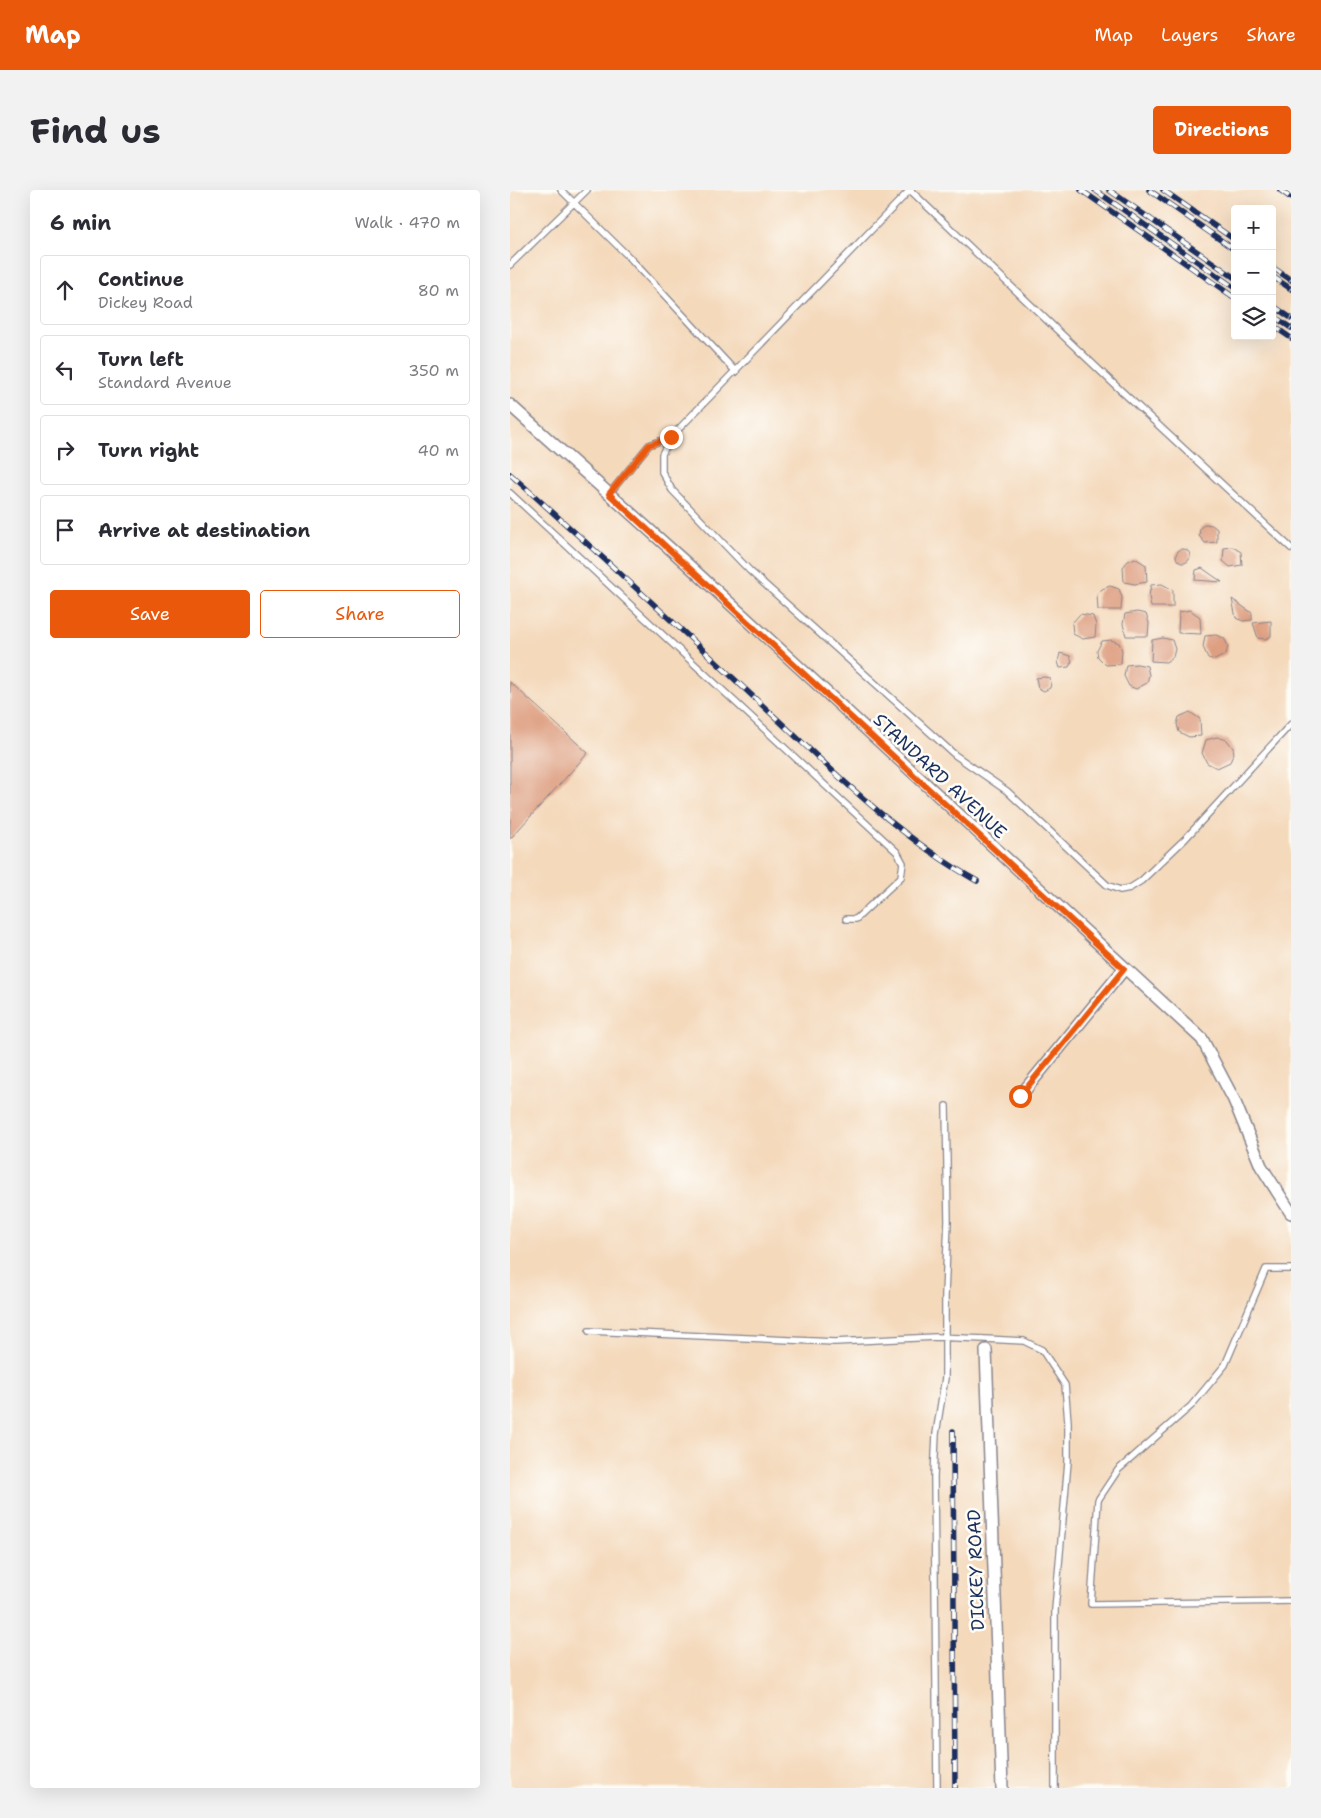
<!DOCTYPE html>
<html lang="en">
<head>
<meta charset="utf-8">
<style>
  :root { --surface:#fff; --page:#f2f2f3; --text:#2b2b33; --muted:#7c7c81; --line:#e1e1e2; --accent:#ea580c }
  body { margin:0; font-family:"Shantell Sans",sans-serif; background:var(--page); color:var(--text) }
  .controls { position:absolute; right:15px; top:15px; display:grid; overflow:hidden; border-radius:5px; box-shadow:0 5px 20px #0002 }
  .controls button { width:45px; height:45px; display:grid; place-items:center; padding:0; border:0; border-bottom:1px solid var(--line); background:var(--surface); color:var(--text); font:25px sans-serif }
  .stop { position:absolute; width:15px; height:15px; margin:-11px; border:4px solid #ea580c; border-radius:50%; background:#fff }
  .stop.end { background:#ea580c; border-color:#fff; box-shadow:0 1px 5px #0008 }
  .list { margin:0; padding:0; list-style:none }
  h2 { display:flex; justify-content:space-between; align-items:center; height:65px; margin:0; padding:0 20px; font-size:21px }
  h2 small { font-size:16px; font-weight:400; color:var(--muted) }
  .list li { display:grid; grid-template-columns:32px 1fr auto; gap:15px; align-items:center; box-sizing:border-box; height:70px; margin:0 10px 10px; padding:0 10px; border:1px solid var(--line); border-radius:5px }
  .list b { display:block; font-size:19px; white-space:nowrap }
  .list p { margin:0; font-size:16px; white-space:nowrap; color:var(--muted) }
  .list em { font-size:16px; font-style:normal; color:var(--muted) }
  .actions { display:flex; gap:10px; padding:15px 20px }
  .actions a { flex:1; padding:11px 0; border:1px solid var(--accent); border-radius:5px; text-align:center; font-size:18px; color:var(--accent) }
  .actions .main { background:var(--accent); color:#fff }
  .icon { flex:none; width:28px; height:28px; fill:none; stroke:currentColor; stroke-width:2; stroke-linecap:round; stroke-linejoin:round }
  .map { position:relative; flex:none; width:781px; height:1598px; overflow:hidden; border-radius:5px }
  header { display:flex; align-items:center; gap:30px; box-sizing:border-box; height:70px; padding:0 25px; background:var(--accent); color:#fff }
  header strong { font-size:24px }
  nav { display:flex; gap:28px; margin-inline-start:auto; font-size:18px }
  .intro { display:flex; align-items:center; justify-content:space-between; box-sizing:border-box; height:120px; padding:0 30px }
  h1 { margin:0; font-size:35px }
  .button { padding:12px 22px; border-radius:5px; background:var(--accent); color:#fff; font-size:18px; font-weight:700 }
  main { display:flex; gap:30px; padding:0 30px }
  aside { flex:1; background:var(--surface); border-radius:5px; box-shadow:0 5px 20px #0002 }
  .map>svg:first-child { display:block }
</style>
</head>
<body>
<header>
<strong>Map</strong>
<nav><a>Map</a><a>Layers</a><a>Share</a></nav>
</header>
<div class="intro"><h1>Find us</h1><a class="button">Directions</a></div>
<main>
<aside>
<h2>6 min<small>Walk · 470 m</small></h2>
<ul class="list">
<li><svg class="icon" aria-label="ahead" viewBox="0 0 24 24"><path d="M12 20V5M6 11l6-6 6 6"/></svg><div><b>Continue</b><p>Dickey Road</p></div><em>80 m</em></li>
<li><svg class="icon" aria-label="left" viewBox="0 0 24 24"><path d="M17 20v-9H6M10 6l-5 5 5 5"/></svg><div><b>Turn left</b><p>Standard Avenue</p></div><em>350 m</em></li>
<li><svg class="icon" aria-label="right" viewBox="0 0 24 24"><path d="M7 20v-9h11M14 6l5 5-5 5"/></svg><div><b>Turn right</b></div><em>40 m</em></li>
<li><svg class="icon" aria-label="arrive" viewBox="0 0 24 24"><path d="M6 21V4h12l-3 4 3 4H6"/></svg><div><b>Arrive at destination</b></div></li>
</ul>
<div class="actions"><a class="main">Save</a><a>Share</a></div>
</aside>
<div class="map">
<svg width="781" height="1598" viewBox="0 0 781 1598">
  <rect width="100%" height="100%" fill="#fdfcf7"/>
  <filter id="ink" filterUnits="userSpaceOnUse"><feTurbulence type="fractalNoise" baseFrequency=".02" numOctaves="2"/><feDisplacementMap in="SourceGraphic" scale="10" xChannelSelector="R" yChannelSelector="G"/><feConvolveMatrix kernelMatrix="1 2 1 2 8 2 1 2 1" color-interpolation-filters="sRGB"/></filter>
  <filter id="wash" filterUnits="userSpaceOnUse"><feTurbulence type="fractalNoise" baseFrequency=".0096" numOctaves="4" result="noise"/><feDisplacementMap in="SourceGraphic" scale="20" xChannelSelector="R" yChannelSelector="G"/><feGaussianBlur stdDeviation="1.12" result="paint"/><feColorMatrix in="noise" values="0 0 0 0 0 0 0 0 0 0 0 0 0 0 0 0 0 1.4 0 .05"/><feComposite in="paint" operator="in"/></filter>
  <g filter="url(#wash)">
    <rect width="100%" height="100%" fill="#f4d9bb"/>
    <g id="blocks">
      <path fill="#de9f81" d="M695,334L702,335L707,339V352L695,353L689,346L690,338Z
        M723,357L731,362L732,375L720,377L713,371L714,358Z
        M666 366a7 7 0 1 1 14 0a7 7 0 1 1-14 0Z
        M625,368L636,375L637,392L625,394L614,392L613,377L618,371Z
        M692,378L712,392L685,390L686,380Z
        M652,394L663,400V417H641L639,406L641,395Z
        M600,396L609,399L612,407L611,420H588L587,405L592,399Z
        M722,409L742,423V430L733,431L726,428Z
        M680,420L690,427L691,444L668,443L669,422Z
        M627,422L636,424L639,433L638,446H616L613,434L615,424Z
        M570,424L583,426L586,435L585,447L573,449L563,444L562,433Z
        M761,431V446L756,449L748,448L743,433Z
        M706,445L714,448L718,456L716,464L705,470L698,468L693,457L695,446Z
        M653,448L662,450L665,459L663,467L656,472L641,471L642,450Z
        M601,450L609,453L612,460L611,474L596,475L588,467L587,461L592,451Z
        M550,463L560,466L562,471L559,477L550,478L548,472Z
        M627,474L637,476L639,485L637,493L626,499L619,496L614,486L616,475Z
        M534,487L540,488L541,493L540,498L534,501L528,498L526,488Z
        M0,492L78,563L0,649Z
        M680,522L690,529L691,546L679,547L669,542L667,534L669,527Z
        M707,547L717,550L723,558L724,563L720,572L707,578L697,573L692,563L696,550Z"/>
    </g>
  </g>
  <g filter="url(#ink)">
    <use href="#blocks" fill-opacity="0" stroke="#88848c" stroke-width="1"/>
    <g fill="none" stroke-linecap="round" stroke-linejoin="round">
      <g stroke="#88848c" stroke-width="8">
        <path id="service" d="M51,0L120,68L226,182
          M400,0L161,247L152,264V282L162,300L240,381L445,565L497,601L597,695L610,700L620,698L631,691L675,649L781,534
          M400,0L605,195L781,358
          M0,75L77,0
          M0,303L387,662L393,673L391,687L346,729H336
          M99,304L139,255L161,247
          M781,1079H756L715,1175L681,1216L608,1280L588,1310L581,1414L781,1411
          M79,1141L325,1152L426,1147L475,1149L514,1151L532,1160L555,1195L558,1232V1272L545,1420V1598
          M427,1598L424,1287L426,1244L435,1188V1105L438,1031L436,916"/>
      </g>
      <g stroke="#88848c" stroke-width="14">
        <path id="minor" d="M0,215L175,372L692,849L724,910L751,976L781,1023
          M510,906L614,779
          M476,1160L492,1598"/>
      </g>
      <use href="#service" stroke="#fff" stroke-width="5.5"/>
      <use href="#minor" stroke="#fff" stroke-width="11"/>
      <g stroke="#1b2f5e" stroke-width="5.5">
        <path id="rail" d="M571,0L725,108
          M585,0L725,98
          M599,0L725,88
          M639,0L725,60
          M653,0L725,50
          M770,0L781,8
          M762,77L781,90
          M762,86L781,99
          M762,115L781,128
          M762,125L781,138
          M762,135L781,148
          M0,284C85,360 168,436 251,514C319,577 385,645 467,691
          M443,1241L445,1598"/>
      </g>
      <use href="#rail" stroke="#fdfcf7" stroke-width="4" stroke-dasharray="11" stroke-linecap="butt"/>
    </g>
  </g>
  <g fill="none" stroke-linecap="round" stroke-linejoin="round" filter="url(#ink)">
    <path stroke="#ea580c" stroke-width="6" d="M161,247L139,255L99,304L614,779L510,906"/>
  </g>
  <g text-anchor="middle" stroke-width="5" stroke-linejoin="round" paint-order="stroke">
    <g font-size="18" fill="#1b2f5e" stroke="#fdfcf7">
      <text transform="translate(430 586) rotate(43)" y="6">STANDARD AVENUE</text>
      <text transform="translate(466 1380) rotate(-92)" y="6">DICKEY ROAD</text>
    </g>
  </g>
</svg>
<div class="controls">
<button>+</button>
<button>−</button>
<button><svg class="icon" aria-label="layers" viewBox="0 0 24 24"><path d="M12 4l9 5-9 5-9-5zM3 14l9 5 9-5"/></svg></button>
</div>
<div class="stop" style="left:510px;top:906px"></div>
<div class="stop end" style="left:161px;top:247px"></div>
</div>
</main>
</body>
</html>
